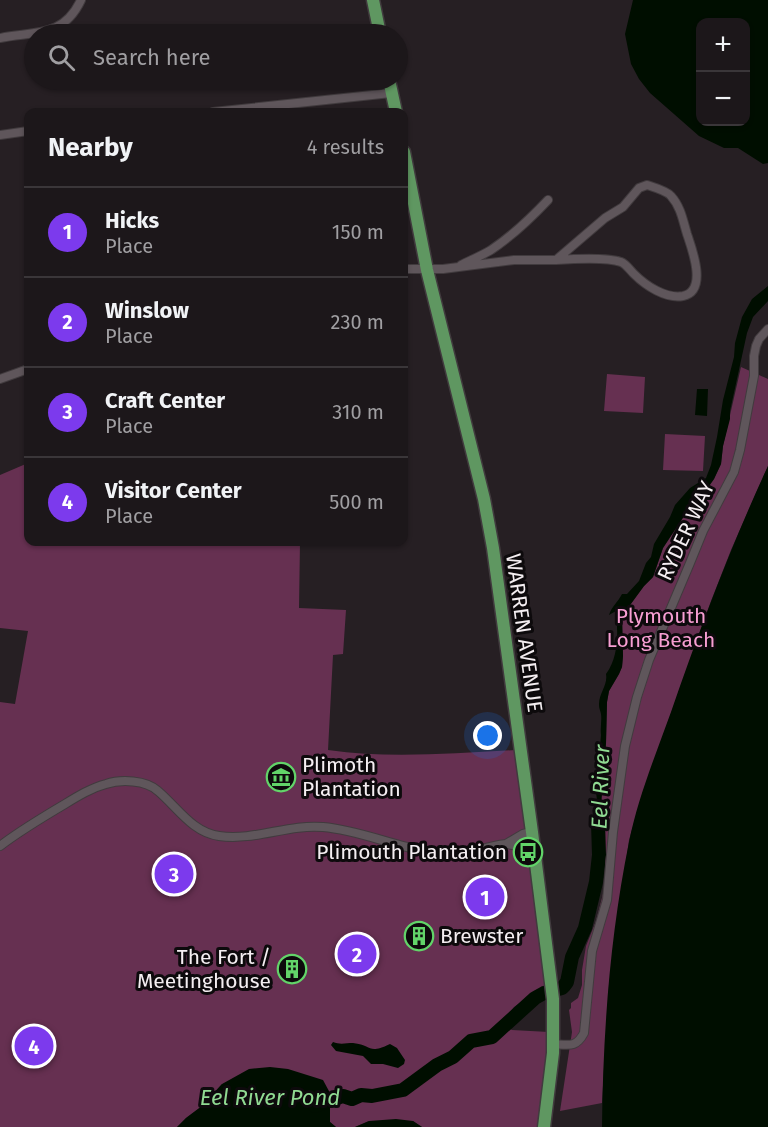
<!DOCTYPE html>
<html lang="en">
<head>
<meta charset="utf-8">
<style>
  :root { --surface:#1c171a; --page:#292427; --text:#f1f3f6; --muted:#a09fa2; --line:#3a3639; --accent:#7c3aed }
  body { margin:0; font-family:"Fira Sans",sans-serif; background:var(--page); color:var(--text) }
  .controls { position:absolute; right:18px; top:18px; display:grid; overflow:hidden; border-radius:12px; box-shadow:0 2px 4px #0004 }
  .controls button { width:54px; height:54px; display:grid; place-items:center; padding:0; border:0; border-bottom:2px solid var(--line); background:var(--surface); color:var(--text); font:30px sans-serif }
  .you { position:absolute; left:488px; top:736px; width:21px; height:21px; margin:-15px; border:4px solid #fff; border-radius:50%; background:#1a73e8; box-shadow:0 0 0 9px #1a73e833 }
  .badge { display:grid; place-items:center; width:39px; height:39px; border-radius:50%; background:var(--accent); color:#fff; font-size:20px; font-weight:700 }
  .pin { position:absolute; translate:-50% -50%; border:3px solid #fff; box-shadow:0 2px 6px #0006 }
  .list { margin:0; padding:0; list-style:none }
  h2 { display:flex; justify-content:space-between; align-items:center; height:78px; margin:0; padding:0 24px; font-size:26px }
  h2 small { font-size:20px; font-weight:400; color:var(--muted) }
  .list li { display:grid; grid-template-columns:39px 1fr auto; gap:18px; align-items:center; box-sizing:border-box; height:90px; padding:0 24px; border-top:2px solid var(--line) }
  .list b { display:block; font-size:22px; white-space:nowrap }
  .list p { margin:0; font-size:20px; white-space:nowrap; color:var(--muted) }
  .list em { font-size:20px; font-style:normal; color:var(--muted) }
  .icon { flex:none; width:33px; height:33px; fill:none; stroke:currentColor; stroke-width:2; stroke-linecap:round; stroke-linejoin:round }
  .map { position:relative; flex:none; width:768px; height:1127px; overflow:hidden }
  .search { position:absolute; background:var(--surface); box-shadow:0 2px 4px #0004; left:24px; top:24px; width:384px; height:66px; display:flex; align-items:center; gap:15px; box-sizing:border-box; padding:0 21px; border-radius:33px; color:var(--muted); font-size:22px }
  .panel { position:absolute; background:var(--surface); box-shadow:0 2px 4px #0004; left:24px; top:108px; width:384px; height:438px; border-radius:12px }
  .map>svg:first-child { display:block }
</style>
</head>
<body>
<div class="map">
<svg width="768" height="1127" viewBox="0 0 768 1127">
  <rect width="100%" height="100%" fill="#261f23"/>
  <path fill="#663051" d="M741,367L768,379V466L731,550L711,601L642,795L629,840L609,985L602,1103L560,1111L572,1032L569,1010L571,1008V1003L578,998L582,985V970L586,946L596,921L605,886L606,872L600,842V820L606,743L607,702L609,691L619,674L622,667L623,656L622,616L644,586L653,577L663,548L688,510L693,498L709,486L714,479L721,464L723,446Z
    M607,374L645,377L643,413L604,411Z
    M665,434L705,436L703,471L663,470Z
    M28,463V542H300L299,608L346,610L343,654L333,655L328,750C390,759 454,753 516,750L546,985L514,1007L501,1024L512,1030L549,1032L539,1127H422L413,1121H369L355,1127H336L330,1122V1093L222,1084L202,1106L186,1118L177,1127H0V702L15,704L28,631L0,628V475Z"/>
  <path fill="#000e00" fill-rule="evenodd" d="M633,0H768V163L763,164L738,148H724L699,136L650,93L639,79L631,64L625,34ZM700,22H746V122H700Z
    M768,286V301L753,317L747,333L730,411V419L723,446L721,464L714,479L709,486L693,498L688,510L663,548L653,577L644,586L622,616L623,656L622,667L619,674L609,691L607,702L606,743L598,840L596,820L597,800L596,792L601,735C600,728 602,721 601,714C600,709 599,709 599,704C599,693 608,685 606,674C619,656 618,633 616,611L609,615C612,606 618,602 622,594H627L639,581L646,563L651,557L654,544L670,517L675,505L690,488L706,478L711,465L717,437L723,400L734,357L735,343L742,317L752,299Z
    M697,389H708L707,416L695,415Z
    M768,466V1127H602C603,1032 610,935 629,842C638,797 656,754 671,712C700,628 731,546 768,466Z
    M333,1042C340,1045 346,1043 353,1043C373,1045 367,1055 390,1044L397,1048L405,1060L404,1064L398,1068L383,1064H371L363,1056L336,1051L331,1045Z
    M270,1067L288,1069L323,1080L330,1093V1122L336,1127H177L186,1118L202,1106L222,1084L249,1069Z
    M396,1119L413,1121L422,1127H355L369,1121Z"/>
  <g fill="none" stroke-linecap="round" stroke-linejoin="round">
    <path stroke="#000e00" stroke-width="14" d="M315,1106L343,1096L352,1099L361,1095L372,1096L403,1090L437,1065L453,1057L471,1041L492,1037L535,998L544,993L562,988L564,986L567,982L572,957L585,928L596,882L599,855L598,822"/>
    <g stroke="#413b3e" stroke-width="10">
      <path id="street" d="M0,38C35,31 63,38 81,0
        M213,112L391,93
        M0,135L28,131
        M647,185C653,187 667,191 671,196C681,207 683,221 687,234C692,249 708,291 683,296C666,299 646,286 634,274C630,270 626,264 621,262C607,257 571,259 556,260L605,218L623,207L639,188Z
        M461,265C471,260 481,256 491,250C512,236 531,218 548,200
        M404,269H443L514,260H556
        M0,379L28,369
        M506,844L523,834L532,832
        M0,846C21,830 43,817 65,804C78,796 91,788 106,784C121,779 146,780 158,791C178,808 192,832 219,836C255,841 288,824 323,827C358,830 391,845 425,851C444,854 462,852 480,849C488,848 498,844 507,844C516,845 524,848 534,846
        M554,1044C569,1045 576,1048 584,1033L592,951L607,900L613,832L625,746L637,697L649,660L690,563L703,531L734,472L740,450L754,376V356L756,346L759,339L768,329"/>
    </g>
    <g stroke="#413b3e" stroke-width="15">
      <path id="primary" d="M373,0L380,34
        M389,80L396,112
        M404,152L427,270L484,499L493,548L532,832L553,999V1053L544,1127"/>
    </g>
    <use href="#street" stroke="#5f565b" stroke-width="8"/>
    <use href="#primary" stroke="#5f9761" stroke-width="12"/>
  </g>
  <defs>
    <g id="museum-ring" transform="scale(1.5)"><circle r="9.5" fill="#0d0a0c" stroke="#62d469" stroke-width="1.5"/><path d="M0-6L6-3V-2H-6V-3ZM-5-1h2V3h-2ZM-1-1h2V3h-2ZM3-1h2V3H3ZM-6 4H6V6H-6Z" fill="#62d469"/></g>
    <g id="bus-ring" transform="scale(1.5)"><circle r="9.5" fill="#0d0a0c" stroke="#62d469" stroke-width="1.5"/><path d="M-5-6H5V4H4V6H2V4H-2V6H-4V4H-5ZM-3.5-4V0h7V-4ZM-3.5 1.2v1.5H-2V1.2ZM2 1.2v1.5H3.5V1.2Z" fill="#62d469"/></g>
    <g id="building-ring" transform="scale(1.5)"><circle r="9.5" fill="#0d0a0c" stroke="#62d469" stroke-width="1.5"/><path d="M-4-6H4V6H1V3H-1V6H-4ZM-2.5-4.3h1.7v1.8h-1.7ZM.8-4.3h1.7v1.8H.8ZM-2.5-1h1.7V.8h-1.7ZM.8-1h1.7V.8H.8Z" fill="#62d469"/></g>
  </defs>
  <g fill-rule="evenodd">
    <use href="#museum-ring" x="281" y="777"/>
    <use href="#bus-ring" x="528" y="852"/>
    <use href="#building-ring" x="419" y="936"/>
    <use href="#building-ring" x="292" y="969"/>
  </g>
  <g text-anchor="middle" stroke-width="6" stroke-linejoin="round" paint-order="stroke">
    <g font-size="21" fill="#f4eef1" stroke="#0d0a0c">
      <text transform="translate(686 531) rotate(-65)" y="7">RYDER WAY</text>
      <text transform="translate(524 633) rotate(82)" y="7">WARREN AVENUE</text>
    </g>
    <g font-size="21" fill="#f79ed2" stroke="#0d0a0c">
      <text x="661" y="623">Plymouth<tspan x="661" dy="24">Long Beach</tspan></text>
    </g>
    <g font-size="21" fill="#f4eef1" stroke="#0d0a0c" text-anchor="start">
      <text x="302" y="772">Plimoth<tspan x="302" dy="24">Plantation</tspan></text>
      <text x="507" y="859" text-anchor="end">Plimouth Plantation</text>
      <text x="440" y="943">Brewster</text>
      <text x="271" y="964" text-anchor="end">The Fort /<tspan x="271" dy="24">Meetinghouse</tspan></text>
    </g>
    <g font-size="22" font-style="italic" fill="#90da92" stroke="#0d0a0c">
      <text transform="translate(600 787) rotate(-88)" y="8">Eel River</text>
      <text x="270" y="1105">Eel River Pond</text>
    </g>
  </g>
</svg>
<div class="controls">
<button>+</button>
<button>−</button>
</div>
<div class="you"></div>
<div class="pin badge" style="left:485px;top:897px">1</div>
<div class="pin badge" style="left:357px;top:954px">2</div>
<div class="pin badge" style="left:174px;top:874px">3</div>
<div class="pin badge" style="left:34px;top:1046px">4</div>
<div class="search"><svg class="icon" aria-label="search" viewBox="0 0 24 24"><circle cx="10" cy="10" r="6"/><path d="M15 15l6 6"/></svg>Search here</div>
<section class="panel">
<h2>Nearby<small>4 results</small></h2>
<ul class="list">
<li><span class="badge">1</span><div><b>Hicks</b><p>Place</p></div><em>150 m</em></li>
<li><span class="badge">2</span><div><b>Winslow</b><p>Place</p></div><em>230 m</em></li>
<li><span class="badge">3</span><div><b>Craft Center</b><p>Place</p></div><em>310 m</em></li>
<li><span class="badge">4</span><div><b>Visitor Center</b><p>Place</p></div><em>500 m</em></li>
</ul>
</section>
</div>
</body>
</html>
